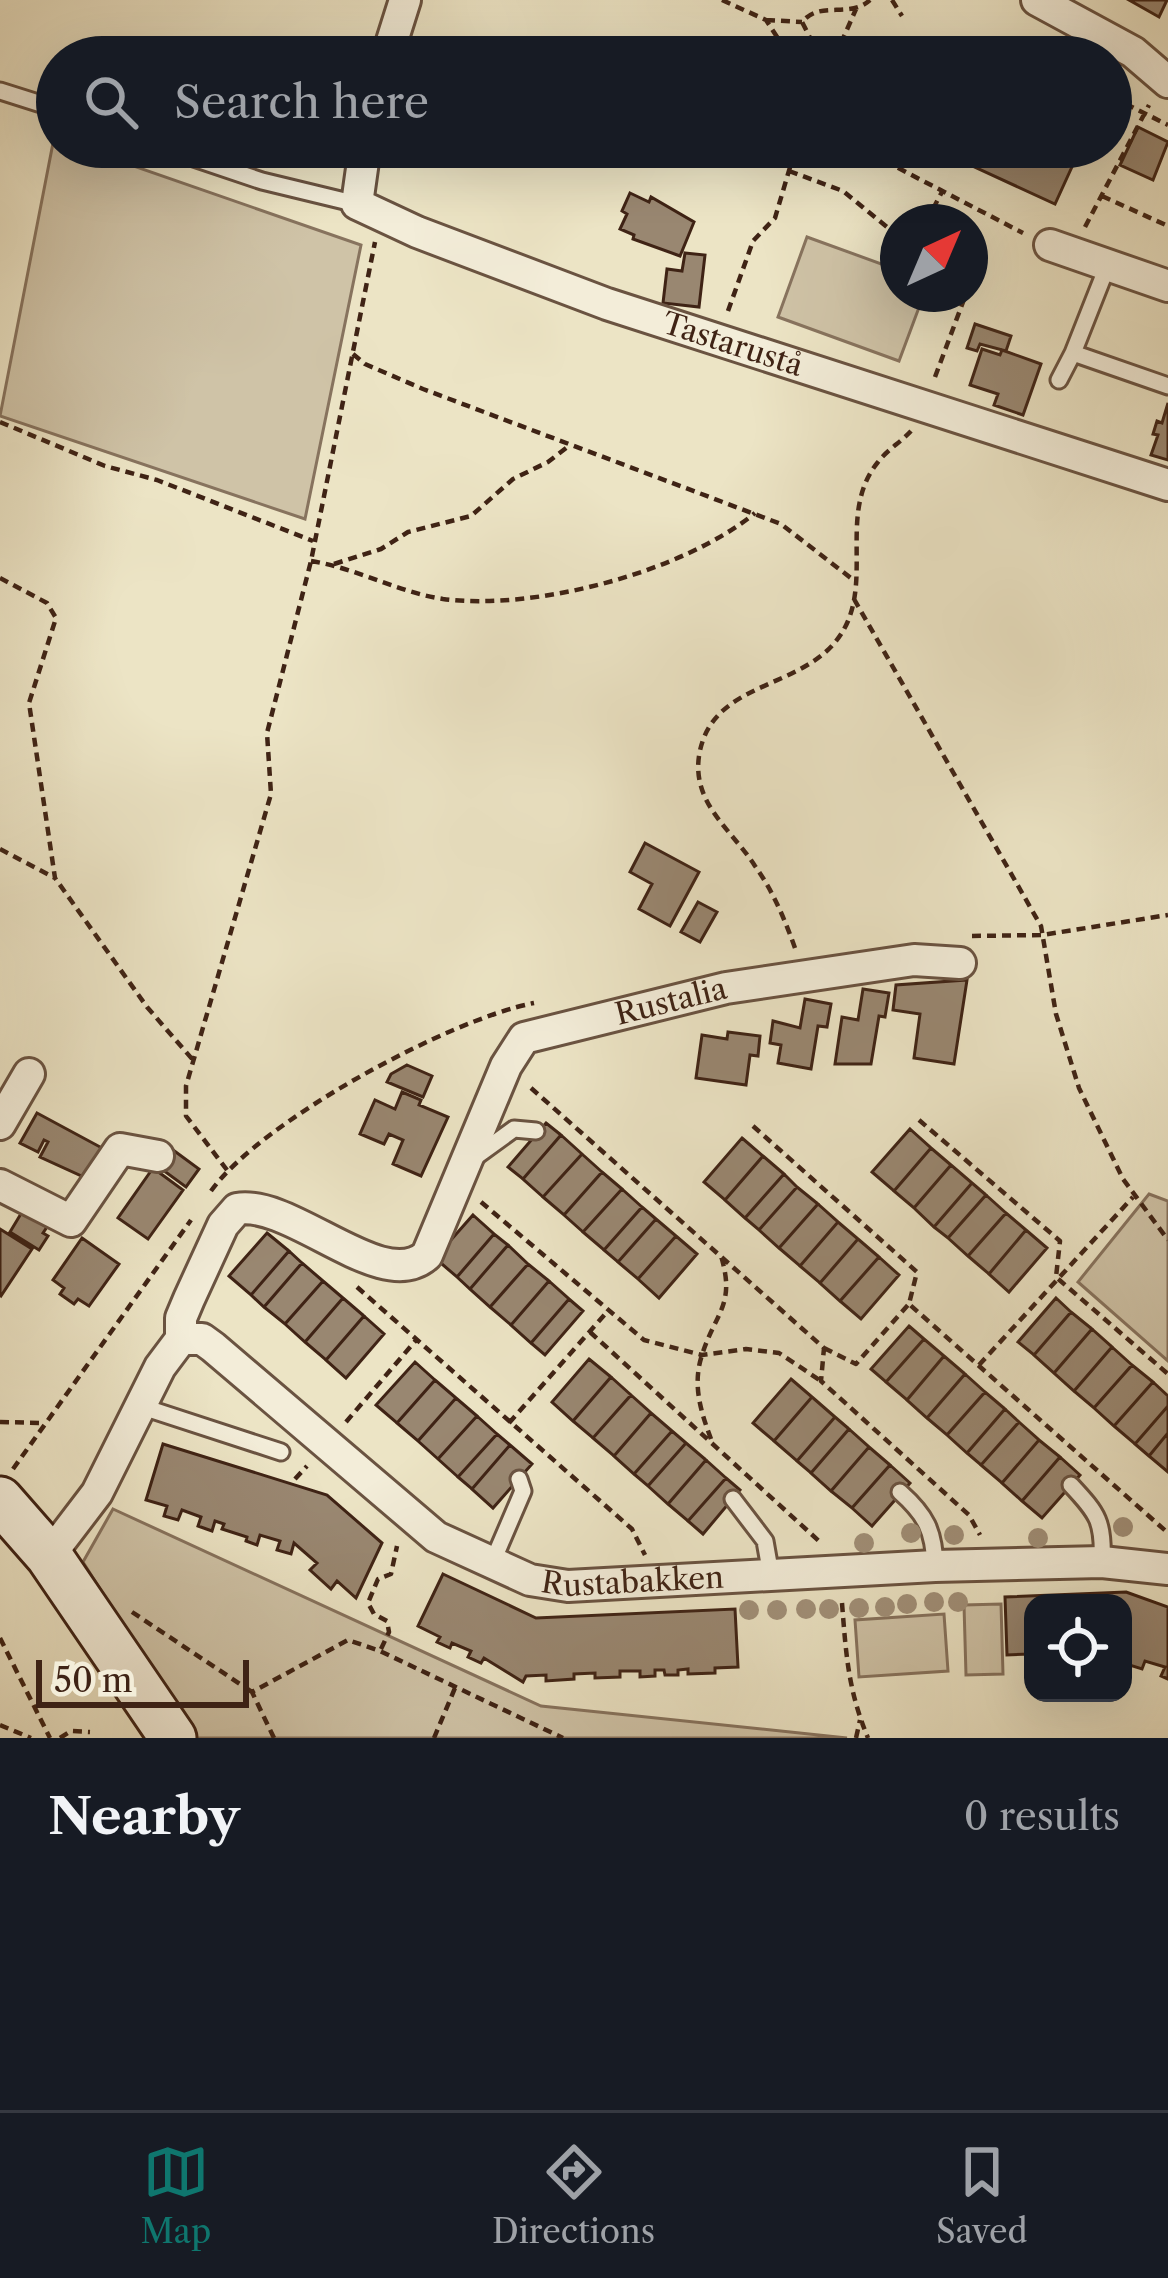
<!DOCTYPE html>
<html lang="en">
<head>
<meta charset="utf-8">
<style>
  :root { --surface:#171b24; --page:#20242c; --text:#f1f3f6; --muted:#9ea1a6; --line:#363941; --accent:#0f766e }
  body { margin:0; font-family:"Libre Caslon Text",serif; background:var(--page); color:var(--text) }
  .controls { position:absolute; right:36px; bottom:36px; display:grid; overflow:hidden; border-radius:24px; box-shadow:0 12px 48px #0002 }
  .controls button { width:108px; height:108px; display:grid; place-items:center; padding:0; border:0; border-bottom:3px solid var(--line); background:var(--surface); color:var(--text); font:60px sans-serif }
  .compass { position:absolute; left:880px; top:204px; width:108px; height:108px; border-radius:50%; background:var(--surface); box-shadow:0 12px 48px #0002; rotate:44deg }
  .scale { position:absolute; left:36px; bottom:30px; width:213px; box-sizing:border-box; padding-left:12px; border:6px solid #3f2315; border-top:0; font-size:33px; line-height:42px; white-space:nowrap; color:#3f2315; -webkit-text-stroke:9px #f3edd9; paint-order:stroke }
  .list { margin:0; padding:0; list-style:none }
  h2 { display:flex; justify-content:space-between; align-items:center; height:156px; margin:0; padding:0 48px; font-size:51px }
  h2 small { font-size:39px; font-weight:400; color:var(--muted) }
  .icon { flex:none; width:66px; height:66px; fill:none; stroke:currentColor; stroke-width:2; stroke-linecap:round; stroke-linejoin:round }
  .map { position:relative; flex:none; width:1168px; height:1738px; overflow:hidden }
  .search { position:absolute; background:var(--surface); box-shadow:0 12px 48px #0002; left:36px; right:36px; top:36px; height:132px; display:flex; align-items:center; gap:30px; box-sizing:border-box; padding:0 42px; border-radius:66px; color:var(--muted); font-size:45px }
  .sheet { height:372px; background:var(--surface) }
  nav { display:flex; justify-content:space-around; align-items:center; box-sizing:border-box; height:168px; border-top:3px solid var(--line); background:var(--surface); font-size:33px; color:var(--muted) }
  nav a { display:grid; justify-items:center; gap:6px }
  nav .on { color:var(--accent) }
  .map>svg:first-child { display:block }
</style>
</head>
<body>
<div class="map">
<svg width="1168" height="1738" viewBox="0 0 1168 1738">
  <rect width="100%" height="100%" fill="#ece4c5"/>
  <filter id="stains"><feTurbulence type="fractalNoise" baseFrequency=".00167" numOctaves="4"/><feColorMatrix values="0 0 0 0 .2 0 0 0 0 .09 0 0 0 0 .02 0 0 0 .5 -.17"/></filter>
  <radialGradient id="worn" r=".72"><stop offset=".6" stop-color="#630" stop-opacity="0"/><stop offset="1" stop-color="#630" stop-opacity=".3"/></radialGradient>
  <path fill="#cfc3a7" stroke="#87735e" stroke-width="3" d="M54,138L57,147H79L361,245L305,519L0,416Z
    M807,237L898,270V294H924L899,361L778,317Z
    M1149,1194L1168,1201V1361L1078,1282Z
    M113,1509L541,1706L847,1738H194L83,1562Z
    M1001,1604L1003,1674L966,1675L964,1605Z
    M944,1614L948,1671L859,1677L855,1620Z"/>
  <path fill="#998771" stroke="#3f2315" stroke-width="3" d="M1129,0H1167L1159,17Z
    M1138,127L1168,142L1153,180L1120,165Z
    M931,147H1081L1055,204Z
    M630,193L649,202L651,197L694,222L680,256L633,239L634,235L620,229L627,214L622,211Z
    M685,253L705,255L699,307L663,303L667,269L682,271Z
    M975,324L1011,336L1006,351L980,344L977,351L967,348Z
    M982,349L1000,355L1002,350L1041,364L1023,415L994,405L998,394L970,385Z
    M1168,403V460L1151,455L1158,435L1153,434L1157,421L1162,423Z
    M645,843L699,872L670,926L639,909L652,884L630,872Z
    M698,902L717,912L700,942L681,932Z
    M967,980L954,1064L914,1058L920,1014L893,1010L896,985Z
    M863,989L889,993L885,1017L879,1016L871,1064H835L842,1017L858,1020Z
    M805,999L831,1004L827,1027L818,1026L811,1069L778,1063L781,1045L770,1043L773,1021L800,1028Z
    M728,1032L760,1036L758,1056L750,1055L746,1085L696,1078L702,1035L727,1039Z
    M407,1065L432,1076L423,1097L387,1082L391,1074Z
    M402,1092L421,1100L419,1105L448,1117L421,1176L393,1164L403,1140L389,1134L384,1144L360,1134L375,1100L395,1109Z
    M37,1113L102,1148L86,1178L40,1157L48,1142L44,1140L38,1152L20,1143Z
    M546,1123L561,1135L523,1179L508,1167Z
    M910,1129L931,1148L894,1191L872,1172Z
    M561,1135L582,1154L543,1197L523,1179Z
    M742,1138L763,1156L725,1200L704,1182Z
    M169,1147L199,1169L186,1187L156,1165Z
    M931,1148L951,1165L914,1208L894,1191Z
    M582,1154L602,1172L564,1215L543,1197Z
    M763,1156L784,1174L745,1218L725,1200Z
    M951,1165L972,1183L934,1227L914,1208Z
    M153,1168L183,1190L148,1239L118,1218Z
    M602,1172L622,1189L583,1232L564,1215Z
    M784,1174L797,1187L759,1230L745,1218Z
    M972,1183L986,1195L948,1238L934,1227Z
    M797,1187L818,1204L779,1248L759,1230Z
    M622,1189L642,1207L604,1250L583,1232Z
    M986,1195L1006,1213L968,1256L948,1238Z
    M818,1204L838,1222L800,1266L779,1248Z
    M642,1207L656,1219L618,1262L604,1250Z
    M22,1212L47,1227L43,1233L48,1236L39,1250L10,1232Z
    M1006,1213L1026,1230L989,1274L968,1256Z
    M473,1215L494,1234L457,1277L435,1258Z
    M656,1219L676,1236L638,1279L618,1262Z
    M838,1222L858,1239L820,1283L800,1266Z
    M0,1229L32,1249L1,1296L0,1295Z
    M1026,1230L1047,1248L1009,1292L989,1274Z
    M267,1233L289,1251L251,1295L229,1276Z
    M494,1234L508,1245L470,1289L457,1277Z
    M676,1236L697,1254L659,1298L638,1279Z
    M82,1238L119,1264L89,1306L78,1299L74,1304L60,1294L64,1288L53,1280Z
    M858,1239L879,1257L840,1301L820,1283Z
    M508,1245L528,1264L490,1307L470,1289Z
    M289,1251L302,1263L264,1307L251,1295Z
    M879,1257L899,1275L861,1319L840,1301Z
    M302,1263L323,1281L285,1324L264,1307Z
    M528,1264L549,1281L511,1325L490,1307Z
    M323,1281L343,1298L305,1342L285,1324Z
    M549,1281L569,1299L531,1343L511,1325Z
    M343,1298L364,1316L326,1360L305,1342Z
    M1056,1298L1071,1312L1034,1355L1018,1342Z
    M569,1299L583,1311L545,1355L531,1343Z
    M1071,1312L1092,1329L1054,1373L1034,1355Z
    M364,1316L384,1334L346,1378L326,1360Z
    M909,1326L924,1339L886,1382L871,1369Z
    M1092,1329L1112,1347L1074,1391L1054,1373Z
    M924,1339L944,1356L907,1400L886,1382Z
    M1112,1347L1132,1365L1094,1408L1074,1391Z
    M944,1356L965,1374L927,1418L907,1400Z
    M589,1359L611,1377L573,1421L552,1402Z
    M415,1362L435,1380L397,1423L376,1405Z
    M1132,1365L1153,1382L1114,1426L1094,1408Z
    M965,1374L985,1392L947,1435L927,1418Z
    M611,1377L631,1395L593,1438L573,1421Z
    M791,1379L812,1397L774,1441L753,1423Z
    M435,1380L456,1398L418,1441L397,1423Z
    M1153,1382L1168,1396V1406L1135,1444L1114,1426Z
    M985,1392L1005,1409L967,1453L947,1435Z
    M631,1395L651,1413L614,1456L593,1438Z
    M812,1397L835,1417L797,1461L774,1441Z
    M456,1398L477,1416L438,1459L418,1441Z
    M1168,1406V1433L1149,1456L1135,1444Z
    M1005,1409L1019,1422L981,1465L967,1453Z
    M651,1413L672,1431L634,1474L614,1456Z
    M477,1416L497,1434L458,1477L438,1459Z
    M835,1417L849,1429L811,1473L797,1461Z
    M1019,1422L1039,1440L1002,1483L981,1465Z
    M849,1429L869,1447L831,1491L811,1473Z
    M672,1431L686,1443L648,1486L634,1474Z
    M1168,1433V1472L1149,1456Z
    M497,1434L510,1445L472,1489L458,1477Z
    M1039,1440L1060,1457L1022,1501L1002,1483Z
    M686,1443L706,1460L668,1504L648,1486Z
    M163,1444L327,1495L382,1543L356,1598L337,1581L331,1589L310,1570L317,1563L294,1543L291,1554L277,1550L280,1541L260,1535L257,1545L246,1541L247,1537L222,1529L224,1524L215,1521L212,1531L198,1526L201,1517L182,1510L178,1520L164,1516L167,1506L146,1500Z
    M510,1445L532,1464L493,1508L472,1489Z
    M869,1447L890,1465L852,1508L831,1491Z
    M1060,1457L1080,1475L1042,1518L1022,1501Z
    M706,1460L726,1478L688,1521L668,1504Z
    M890,1465L910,1483L872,1526L852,1508Z
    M726,1478L740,1490L703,1534L688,1521Z
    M443,1574L536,1618L735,1609L738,1667L715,1668V1673L688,1674V1669L678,1670V1675H665L664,1670H655V1676L640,1677V1671H620V1677L595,1678V1673L574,1674V1679L546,1681V1675L526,1676L523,1682L484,1658L481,1663L468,1657L471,1651L452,1643L450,1648L437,1642L440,1637L418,1626Z
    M1126,1592L1168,1607V1679L1161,1676L1165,1667L1145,1661L1142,1669L1126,1664L1123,1603H1033V1664H1029V1654L1007,1655L1005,1597Z"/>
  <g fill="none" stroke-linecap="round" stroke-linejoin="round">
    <g stroke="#6a5341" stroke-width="21">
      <path id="lane" d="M0,91L57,109
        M161,147L262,181L357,204
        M1107,267L1073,353L1168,386
        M1059,380L1073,353
        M474,1158L514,1129L536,1131
        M140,1406L281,1452
        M1071,1485C1098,1514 1104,1522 1102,1562
        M900,1492C926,1515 934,1531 935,1566
        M733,1499L765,1541L771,1575
        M493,1561L523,1491L519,1479"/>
    </g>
    <g stroke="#6a5341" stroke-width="36">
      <g id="street">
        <path d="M1037,0L1133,52L1168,82"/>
        <path d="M387,57L405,0"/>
        <path id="s1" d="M365,147L357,204L417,232L607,304L1168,485"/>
        <path d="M1050,245L1168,286"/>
        <path d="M0,1124L29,1074"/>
        <path d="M0,1185L71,1221L120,1149L158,1156"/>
        <path id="s2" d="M181,1339H202L213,1347L436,1537L530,1580L568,1586L935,1566L1102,1562L1168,1569"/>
        <path id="s3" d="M49,1556L97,1493L160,1367L181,1339V1318L189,1299L223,1225L237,1209C292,1199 383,1296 427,1255L506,1066L524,1038L726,988L914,960L960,963"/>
      </g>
    </g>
    <g stroke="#3f2315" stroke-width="51">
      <path id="secondary" d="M0,1500L49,1556L173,1738"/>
    </g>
    <path stroke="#3f2315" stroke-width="4.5" stroke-dasharray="9 6" stroke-linecap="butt" d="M722,0L766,20L790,57
      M892,0L902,16
      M766,20L802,22
      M1047,39L1045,44L1072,57
      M820,57L802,22C820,0 849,19 870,0
      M835,57L856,9
      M1112,97L1168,125
      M858,147L1023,233
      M789,171L843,191L887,227L898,229
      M1102,196L1168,226
      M926,222L943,190
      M1085,227L1149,105
      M970,280V285
      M728,311L753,241L775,218L796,147
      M353,354L365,364L423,389L781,524L856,582
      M935,377L966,294
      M0,422L105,466L157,480L313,541
      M311,561C356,568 397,592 443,599C535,611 683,572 755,513
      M334,564L381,549L408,532L471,516L513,479L548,462L570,445
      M0,578L47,603L56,618L29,703L55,878L147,1007L193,1060
      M854,599L1041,926L1056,1014L1079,1088L1123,1179L1168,1240
      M0,849L55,878
      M972,936L1042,935L1168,915
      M795,948C785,920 773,891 755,866C732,830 692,804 699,756C712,673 817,694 848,621C869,570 840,509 878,462C887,450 901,442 911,431
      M531,1088L824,1348L821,1381L969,1515L980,1535
      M919,1120L1060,1241L1056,1277L1168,1374
      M753,1126L917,1272L909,1304L1168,1533
      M227,1170L186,1116V1086L271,794L267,733L311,561L375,242
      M211,1191C261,1121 450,1019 534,1003
      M481,1202L644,1340L702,1355L746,1349L779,1353L821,1381
      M357,1287L632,1529L645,1555
      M590,1332L820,1542
      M824,1348L856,1364L908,1305
      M979,1365L1133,1197
      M0,1422L42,1423
      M346,1422L417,1339
      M509,1423L607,1312
      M711,1439C701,1412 692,1385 702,1355C715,1313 736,1305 721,1256
      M13,1469L191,1220
      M295,1479L307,1466
      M842,1603C846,1654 848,1690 868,1738
      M132,1612L252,1692
      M0,1638L50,1738
      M381,1649L389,1632L387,1621L374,1614L368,1603L378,1579L391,1574L397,1546
      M0,1725L31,1738
      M60,1738L71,1731L90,1732
      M274,1738L252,1692L348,1640L380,1651L563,1738
      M434,1738L455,1688
      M856,1738L860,1720"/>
    <use href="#lane" stroke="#f3edd9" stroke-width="15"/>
    <use href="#street" stroke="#f3edd9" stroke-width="30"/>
    <use href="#secondary" stroke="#f3edd9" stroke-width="45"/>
  </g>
  <g fill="#a19079">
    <circle cx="1123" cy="1527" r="10"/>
    <circle cx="911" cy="1533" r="10"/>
    <circle cx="954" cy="1535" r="10"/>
    <circle cx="1038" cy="1538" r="10"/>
    <circle cx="864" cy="1543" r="10"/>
    <circle cx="934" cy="1602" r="10"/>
    <circle cx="958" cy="1602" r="10"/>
    <circle cx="907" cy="1604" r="10"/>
    <circle cx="885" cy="1607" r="10"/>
    <circle cx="859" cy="1608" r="10"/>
    <circle cx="806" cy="1609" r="10"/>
    <circle cx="829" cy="1609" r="10"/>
    <circle cx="749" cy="1610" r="10"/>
    <circle cx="777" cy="1610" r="10"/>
  </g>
  <g text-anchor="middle" stroke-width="10" stroke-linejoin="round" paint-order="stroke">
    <g font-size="30" fill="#3f2315" stroke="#f3edd9">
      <text dy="10" stroke="none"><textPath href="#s1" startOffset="459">Tastarustå</textPath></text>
      <text dy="10" stroke="none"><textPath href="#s3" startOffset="993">Rustalia</textPath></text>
      <text dy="10" stroke="none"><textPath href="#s2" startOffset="534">Rustabakken</textPath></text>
    </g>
  </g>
  <rect width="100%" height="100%" filter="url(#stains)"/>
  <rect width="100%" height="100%" fill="url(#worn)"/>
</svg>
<div class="controls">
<button><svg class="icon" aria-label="locate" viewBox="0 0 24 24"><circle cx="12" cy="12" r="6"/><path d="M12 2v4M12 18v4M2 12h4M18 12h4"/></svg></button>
</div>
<svg class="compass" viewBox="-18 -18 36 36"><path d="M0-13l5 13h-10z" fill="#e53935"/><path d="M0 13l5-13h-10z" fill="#9ea1a6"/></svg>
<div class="scale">50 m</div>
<div class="search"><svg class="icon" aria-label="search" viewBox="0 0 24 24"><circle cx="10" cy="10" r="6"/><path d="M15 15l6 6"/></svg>Search here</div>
</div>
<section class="sheet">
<h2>Nearby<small>0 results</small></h2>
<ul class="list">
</ul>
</section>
<nav>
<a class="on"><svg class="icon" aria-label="map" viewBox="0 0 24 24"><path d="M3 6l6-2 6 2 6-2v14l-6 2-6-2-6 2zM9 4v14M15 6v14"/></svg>Map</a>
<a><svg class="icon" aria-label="directions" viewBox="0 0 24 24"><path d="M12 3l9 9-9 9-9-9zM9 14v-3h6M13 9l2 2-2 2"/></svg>Directions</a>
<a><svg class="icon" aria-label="saved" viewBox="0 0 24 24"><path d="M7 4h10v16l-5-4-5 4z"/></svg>Saved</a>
</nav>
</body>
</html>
